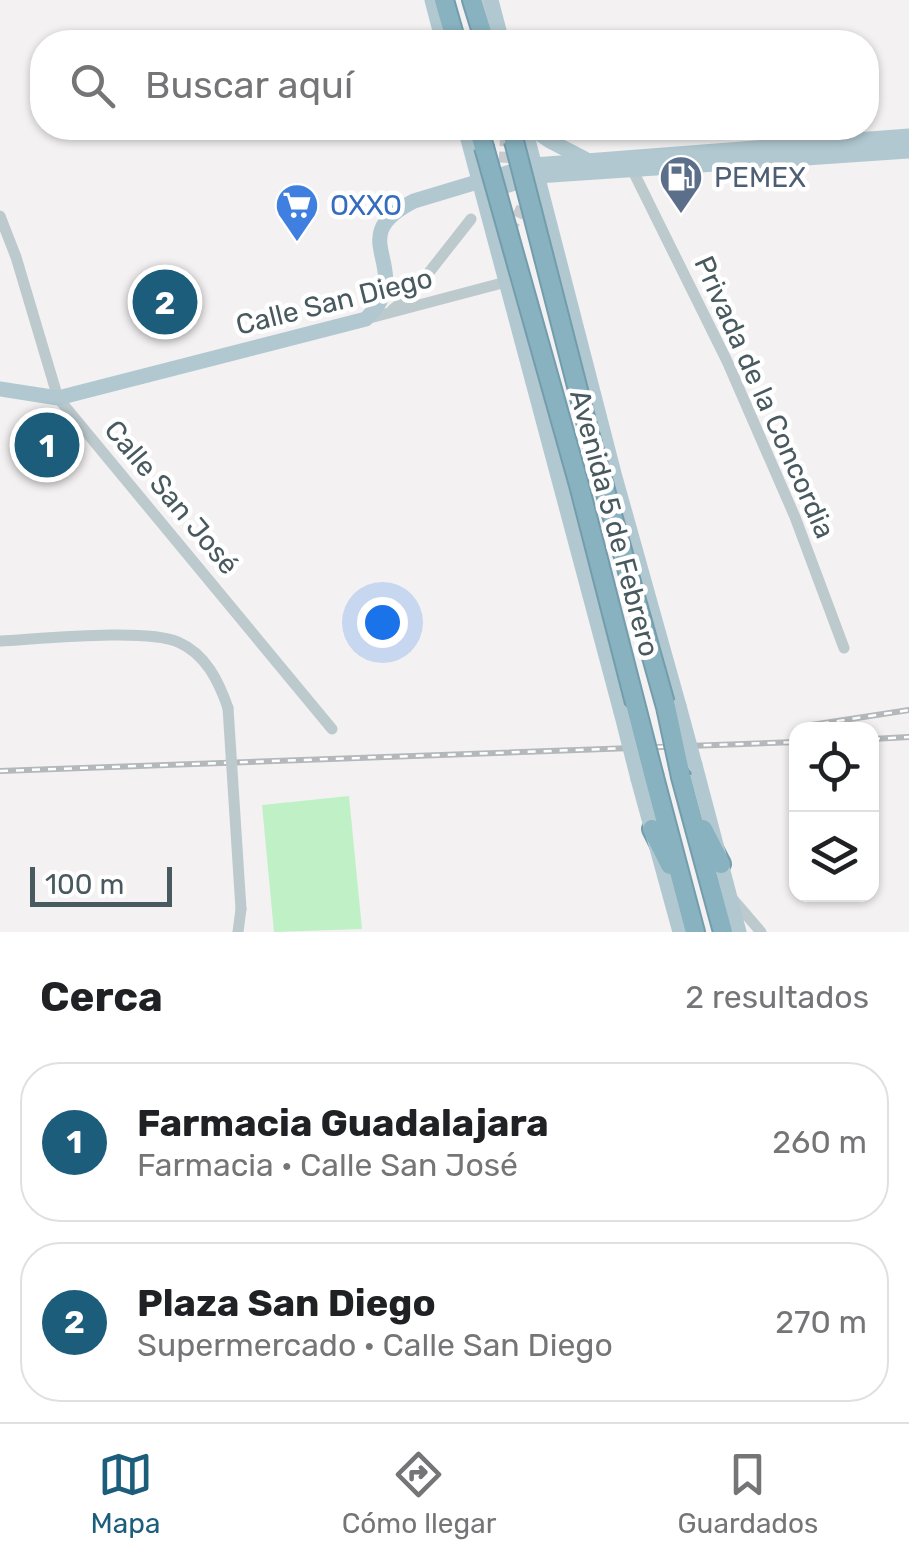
<!DOCTYPE html>
<html lang="es">
<head>
<meta charset="utf-8">
<style>
  :root { --surface:#fff; --page:#f2f2f2; --text:#202124; --muted:#757577; --line:#e0e0e0; --accent:#1c5d7c }
  body { margin:0; font-family:Rubik,sans-serif; background:var(--page); color:var(--text) }
  .controls { position:absolute; right:30px; bottom:30px; display:grid; overflow:hidden; border-radius:20px; box-shadow:0 2px 8px #0004 }
  .controls button { width:90px; height:90px; display:grid; place-items:center; padding:0; border:0; border-bottom:2px solid var(--line); background:var(--surface); color:var(--text); font:50px sans-serif }
  .scale { position:absolute; left:30px; bottom:25px; width:142px; box-sizing:border-box; padding-left:10px; border:5px solid #485a5f; border-top:0; font-size:28px; line-height:35px; white-space:nowrap; color:#485a5f; -webkit-text-stroke:8px #fff; paint-order:stroke }
  .you { position:absolute; left:382px; top:622px; width:35px; height:35px; margin:-25px; border:8px solid #fff; border-radius:50%; background:#1a73e8; box-shadow:0 0 0 15px #1a73e833 }
  .badge { display:grid; place-items:center; width:65px; height:65px; border-radius:50%; background:var(--accent); color:#fff; font-size:32px; font-weight:700 }
  .pin { position:absolute; translate:-50% -50%; border:5px solid #fff; box-shadow:0 2px 10px #0006 }
  .list { margin:0; padding:0; list-style:none }
  h2 { display:flex; justify-content:space-between; align-items:center; height:130px; margin:0; padding:0 40px; font-size:42px }
  h2 small { font-size:32px; font-weight:400; color:var(--muted) }
  .list li { display:grid; grid-template-columns:65px 1fr auto; gap:30px; align-items:center; box-sizing:border-box; height:160px; margin:0 20px 20px; padding:0 20px; border:2px solid var(--line); border-radius:40px }
  .list b { display:block; font-size:38px; white-space:nowrap }
  .list p { margin:0; font-size:32px; white-space:nowrap; color:var(--muted) }
  .list em { font-size:32px; font-style:normal; color:var(--muted) }
  .icon { flex:none; width:55px; height:55px; fill:none; stroke:currentColor; stroke-width:2; stroke-linecap:round; stroke-linejoin:round }
  .map { position:relative; flex:none; width:909px; height:932px; overflow:hidden }
  .search { position:absolute; background:var(--surface); box-shadow:0 2px 8px #0004; left:30px; right:30px; top:30px; height:110px; display:flex; align-items:center; gap:25px; box-sizing:border-box; padding:0 35px; border-radius:40px; color:var(--muted); font-size:38px }
  .sheet { height:490px; background:var(--surface) }
  nav { display:flex; justify-content:space-around; align-items:center; box-sizing:border-box; height:140px; border-top:2px solid var(--line); background:var(--surface); font-size:28px; color:var(--muted) }
  nav a { display:grid; justify-items:center; gap:5px }
  nav .on { color:var(--accent) }
  .map>svg:first-child { display:block }
</style>
</head>
<body>
<div class="map">
<svg width="909" height="932" viewBox="0 0 909 932">
  <rect width="100%" height="100%" fill="#f3f1f2"/>
  <path fill="#c0f1c6" d="M349,796L362,929L274,932L262,805Z"/>
  <g fill="none" stroke-linecap="round" stroke-linejoin="round">
    <path stroke="#c8cbcd" stroke-width="11" stroke-dasharray="11 5.5" stroke-linecap="butt" d="M498,178L504,165L506,128
      M510,232L528,194"/>
    <g stroke="#739dac" stroke-width="22">
      <path id="highway" d="M444,0L456,42
        M472,0L485,42
        M478,128L484,147
        M654,777L695,932
        M681,777L723,932
        M652,829L670,865
        M703,829L721,864"/>
    </g>
    <path stroke="#bccace" stroke-width="11" d="M483,0L494,42
      M632,169L727,361L795,517L844,648
      M0,216L16,257L58,398L332,729
      M392,310L412,294L471,219
      M366,319L506,282
      M0,641C40,639 146,628 178,642C206,654 219,682 228,708
      M731,897L761,932
      M238,932L241,909"/>
    <path stroke="#b1c8d0" stroke-width="15" d="M432,0L443,42
      M491,0L502,42
      M465,128L621,712
      M525,128L615,477L679,706
      M531,128L550,141L585,159
      M486,192L537,176L909,151
      M0,389L58,398L366,319C371,313 378,307 381,299C400,258 349,234 414,201L534,165L909,136
      M695,765L739,932
      M638,779L680,932"/>
    <use href="#highway" stroke="#88b2c0" stroke-width="18"/>
    <g stroke="#b3b8bb" stroke-width="6">
      <path id="rail" d="M805,726L909,710
        M872,739L909,737
        M0,771L796,742"/>
    </g>
    <use href="#rail" stroke="#fff" stroke-width="2.5" stroke-dasharray="8" stroke-linecap="butt"/>
    <g stroke="#739dac" stroke-width="22" stroke-linecap="butt">
      <path id="highway-bridge" d="M514,141L588,429L666,707L681,777
        M484,147L579,485L654,777"/>
    </g>
    <path stroke="#bccace" stroke-width="11" d="M228,708L241,909"/>
    <path stroke="#b1c8d0" stroke-width="15" d="M679,706L695,765
      M621,712L638,779"/>
    <use href="#highway-bridge" stroke="#88b2c0" stroke-width="18"/>
  </g>
  <defs>
    <g id="fuel-pin" transform="scale(2.25)"><path d="M0 17L-7.5 6A9.5 9.5 0 1 1 7.5 6Z" fill="#5c6f8a" stroke="#fff"/><path d="M-5.5-6h7V0h2V4h1.3V-2.5L3-4.5l.8-.8L6-3V5H2.5V1h-1V6h-7ZM-4.2-4.7v3.2H.2V-4.7Z" fill="#fff"/></g>
    <g id="supermarket-pin" transform="scale(2.25)"><path d="M0 17L-7.5 6A9.5 9.5 0 1 1 7.5 6Z" fill="#3f7fe0" stroke="#fff"/><path d="M-6-5.5h2.5l.6 2H6L4.5 2H-2.5L-4.4-4H-6ZM-1.5 3.2a1.3 1.3 0 1 0 .1 0ZM3 3.2a1.3 1.3 0 1 0 .1 0Z" fill="#fff"/></g>
  </defs>
  <g fill-rule="evenodd">
    <use href="#fuel-pin" x="681" y="177"/>
    <use href="#supermarket-pin" x="297" y="205"/>
  </g>
  <g text-anchor="middle" stroke-width="9" stroke-linejoin="round" paint-order="stroke">
    <g font-size="28" fill="#4e5e75" stroke="#fff" text-anchor="start">
      <text x="714" y="187">PEMEX</text>
    </g>
    <g font-size="28" fill="#366cbe" stroke="#fff" text-anchor="start">
      <text x="330" y="215">OXXO</text>
    </g>
    <g font-size="28" fill="#485a5f" stroke="#fff">
      <text transform="translate(334 301) rotate(-14)" y="10">Calle San Diego</text>
      <text transform="translate(765 397) rotate(66)" y="10">Privada de la Concordia</text>
      <text transform="translate(172 497) rotate(50)" y="10">Calle San José</text>
      <text transform="translate(615 523) rotate(75)" y="10">Avenida 5 de Febrero</text>
    </g>
  </g>
</svg>
<div class="controls">
<button><svg class="icon" aria-label="locate" viewBox="0 0 24 24"><circle cx="12" cy="12" r="6"/><path d="M12 2v4M12 18v4M2 12h4M18 12h4"/></svg></button>
<button><svg class="icon" aria-label="layers" viewBox="0 0 24 24"><path d="M12 4l9 5-9 5-9-5zM3 14l9 5 9-5"/></svg></button>
</div>
<div class="scale">100 m</div>
<div class="you"></div>
<div class="pin badge" style="left:47px;top:445px">1</div>
<div class="pin badge" style="left:165px;top:302px">2</div>
<div class="search"><svg class="icon" aria-label="search" viewBox="0 0 24 24"><circle cx="10" cy="10" r="6"/><path d="M15 15l6 6"/></svg>Buscar aquí</div>
</div>
<section class="sheet">
<h2>Cerca<small>2 resultados</small></h2>
<ul class="list">
<li><span class="badge">1</span><div><b>Farmacia Guadalajara</b><p>Farmacia · Calle San José</p></div><em>260 m</em></li>
<li><span class="badge">2</span><div><b>Plaza San Diego</b><p>Supermercado · Calle San Diego</p></div><em>270 m</em></li>
</ul>
</section>
<nav>
<a class="on"><svg class="icon" aria-label="map" viewBox="0 0 24 24"><path d="M3 6l6-2 6 2 6-2v14l-6 2-6-2-6 2zM9 4v14M15 6v14"/></svg>Mapa</a>
<a><svg class="icon" aria-label="directions" viewBox="0 0 24 24"><path d="M12 3l9 9-9 9-9-9zM9 14v-3h6M13 9l2 2-2 2"/></svg>Cómo llegar</a>
<a><svg class="icon" aria-label="saved" viewBox="0 0 24 24"><path d="M7 4h10v16l-5-4-5 4z"/></svg>Guardados</a>
</nav>
</body>
</html>
